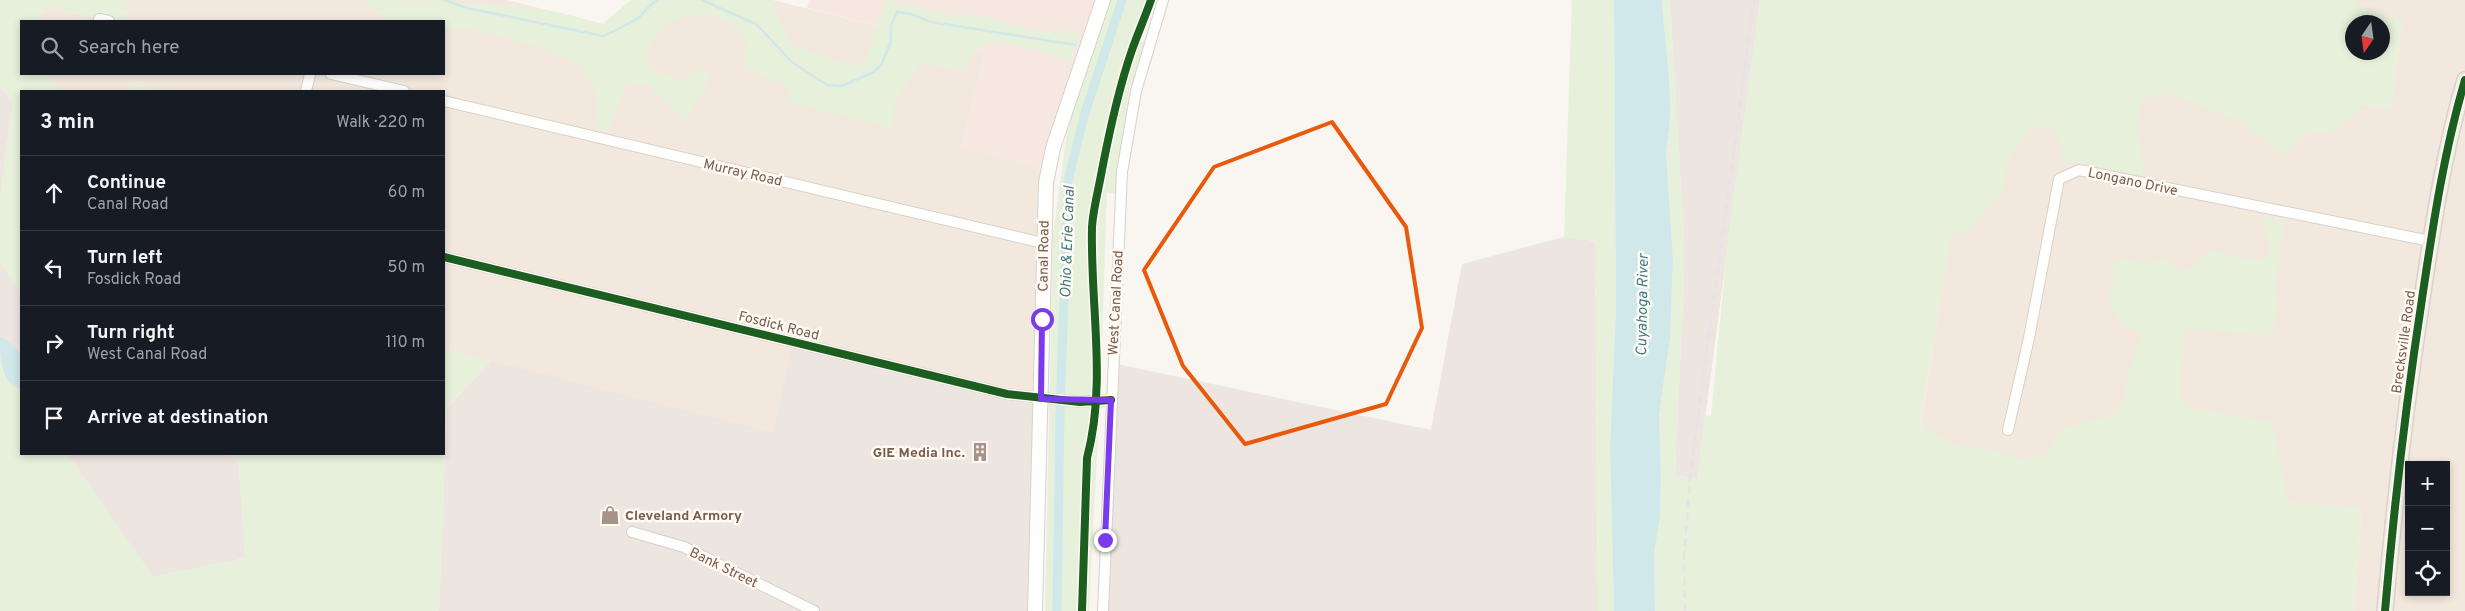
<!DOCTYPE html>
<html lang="en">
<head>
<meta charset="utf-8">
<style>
  :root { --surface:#171b24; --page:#242831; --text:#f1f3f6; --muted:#9ea1a6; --line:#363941 }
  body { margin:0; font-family:Overpass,sans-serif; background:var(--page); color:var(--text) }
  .controls { position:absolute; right:15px; bottom:15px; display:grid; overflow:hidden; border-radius:0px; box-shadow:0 2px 8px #0003 }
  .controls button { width:45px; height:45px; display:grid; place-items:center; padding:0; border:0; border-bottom:1px solid var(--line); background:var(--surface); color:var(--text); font:25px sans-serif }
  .compass { position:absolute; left:2345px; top:15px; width:45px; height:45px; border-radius:50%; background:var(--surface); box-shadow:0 2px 8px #0003; rotate:193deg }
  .stop { position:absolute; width:15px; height:15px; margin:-11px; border:4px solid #7c3aed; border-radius:50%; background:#fff }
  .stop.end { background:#7c3aed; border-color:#fff; box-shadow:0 1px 5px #0008 }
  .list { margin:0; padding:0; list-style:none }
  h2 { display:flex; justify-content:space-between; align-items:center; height:65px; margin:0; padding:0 20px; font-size:21px }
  h2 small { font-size:16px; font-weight:400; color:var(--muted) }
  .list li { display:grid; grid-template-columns:32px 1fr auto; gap:15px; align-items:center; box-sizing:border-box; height:75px; padding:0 20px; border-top:1px solid var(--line) }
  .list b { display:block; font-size:19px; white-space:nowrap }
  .list p { margin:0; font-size:16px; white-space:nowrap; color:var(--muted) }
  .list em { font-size:16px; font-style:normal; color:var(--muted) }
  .icon { flex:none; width:28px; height:28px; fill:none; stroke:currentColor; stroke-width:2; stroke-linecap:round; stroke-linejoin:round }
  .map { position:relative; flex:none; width:2465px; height:611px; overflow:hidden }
  .search { position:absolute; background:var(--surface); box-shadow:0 2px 8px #0003; left:20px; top:20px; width:425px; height:55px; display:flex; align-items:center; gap:12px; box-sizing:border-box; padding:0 18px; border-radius:0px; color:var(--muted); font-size:19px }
  .panel { position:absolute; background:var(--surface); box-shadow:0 2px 8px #0003; left:20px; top:90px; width:425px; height:365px; border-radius:0px }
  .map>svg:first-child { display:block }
</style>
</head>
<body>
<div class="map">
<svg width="2465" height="611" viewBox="0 0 2465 611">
  <rect width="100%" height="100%" fill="#f9f5f0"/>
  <path fill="#f2e8de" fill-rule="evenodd" d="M128,0H507L603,24L631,0H773L985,53L962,146L1048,170L1041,399L774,432L444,350V91H58L48,74H444V21H124Z
    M2340,0H2465V611H2354L2362,509L2287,502L2144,399L2055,497L1914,467L1981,41L2391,109L2400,37L2382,22ZM2409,465H2446V592H2409Z
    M45,6L110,21H41Z"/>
  <path fill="#f6e8e1" d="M809,0H1103L1048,170L962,146L985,53L807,8Z"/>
  <path fill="#ede5e0" d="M1670,0H1760L1697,480L1675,475L1685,255Z
    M0,86L13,102L0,197Z
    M1564,237L1595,241L1598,611H1103L1112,363L1431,430L1462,264Z
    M0,262L21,292V388L0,358Z
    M793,342L1041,399L1035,611H439L447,408L491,361L774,432Z
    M67,454H230L239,466L245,558L153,577Z"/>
  <path fill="#e7f0db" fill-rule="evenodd" d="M0,0H128L124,21H109L45,6L41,21H21V74H48L58,91H21V292L0,262V197L13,102L0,86Z
    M362,0C425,0 488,2 551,11C569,14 586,20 603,24L631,0H770L790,44L830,59L859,66L865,61L886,0L958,16L974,14L1038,31L1066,30L1080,35L1071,61C1051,56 1001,35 983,45C974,50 969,61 964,70H950L922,62L914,72L895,103L892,128L785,101L791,91L783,84L746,69L745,55L747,43C744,38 741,29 736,26C701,5 655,15 646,58L653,69L684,81L693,73L705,69L710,75C704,93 695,106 684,121C673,106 658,101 650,84H627L608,132L595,124L598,99L580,65L541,48L470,28L444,29V21H391Z
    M1109,0H1148L1135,39L1149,44L1136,86L1130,85L1115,193H1107L1100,397L1094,413H1099L1089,611H1045L1053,235L1070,110Z
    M1572,0H1614L1616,311L1610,446L1614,611H1598L1595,241L1564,237Z
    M1662,0H1670L1685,255L1675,474L1697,479L1705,415L1711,416L1729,228L1760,0H2353L2359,6L2406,22L2400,37L2391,109L2363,104L2354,116L2329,133H2309L2284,155L2240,122L2167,93L2141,99L2137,125L2144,177L2129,175L2090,163H2063L2062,147L2053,125L2033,128L2011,153L2006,173L2004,190L1983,216L1967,231L1951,235L1920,425L1954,444L1992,450L2022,459L2045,455L2062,428L2103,418L2117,412L2124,397L2127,378L2142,333L2123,325L2111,307L2110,294L2114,271L2111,263L2122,259L2150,264L2161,257L2179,271C2199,267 2197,258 2213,250L2235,258L2262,260L2269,254C2269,250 2270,245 2269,241C2267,231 2260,227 2266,216L2285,223L2275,286L2277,305L2275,330L2266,335L2184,328L2180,395L2185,407L2272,422L2288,502L2362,509L2354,611H1655L1654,554L1660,517L1661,476L1659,415L1670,339L1673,260L1666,151C1676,101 1665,50 1662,0ZM2352,22H2382V52H2352Z
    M133,83L168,91H130Z
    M444,350L491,361L447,408L439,611H0V358L21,388V454H67L153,577L245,558L239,466L230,454H444Z"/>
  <path fill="#d0e8ea" d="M1614,0H1662C1665,50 1676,101 1666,151L1673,260L1670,339L1659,415L1661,476L1660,517L1654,554L1655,611H1614L1610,446L1616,311Z
    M0,337L6,339L21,354V389C0,384 0,355 0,337Z"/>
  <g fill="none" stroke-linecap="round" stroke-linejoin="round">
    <path stroke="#d0e8ea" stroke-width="2.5" d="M444,0L467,8L603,36C607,35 634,21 638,18C646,12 649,4 658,0
      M702,0L756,24L792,62L811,75L828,85L842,86L874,72L881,65L891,41V26L897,12L911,14L931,22L1076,45"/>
    <path stroke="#d0e8ea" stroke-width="9" d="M1057,611L1060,412L1068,181L1084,116L1122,0"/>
    <g stroke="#d7d1cb" stroke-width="12">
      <path id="minor" d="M99,19L109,21
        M331,74L404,91
        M306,91L310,74
        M444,101L1043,243
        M444,257L1007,394L1080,402L1111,400
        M2008,430L2029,338L2059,179L2079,170L2430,241
        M632,532L684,547L814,611
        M1103,611L1122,172L1136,91L1163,0"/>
    </g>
    <g stroke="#d9d2cb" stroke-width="16">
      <path id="secondary" d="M1035,611L1046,183L1053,148L1103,0"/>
    </g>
    <g stroke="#dad1cc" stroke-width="18">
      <path id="primary" d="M2385,611C2394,506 2406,403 2422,299C2433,225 2444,151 2465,80"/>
    </g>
    <use href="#minor" stroke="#fefefd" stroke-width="10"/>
    <use href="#secondary" stroke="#fefefd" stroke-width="14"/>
    <use href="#primary" stroke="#f3eee8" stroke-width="15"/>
    <path stroke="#e6e3e7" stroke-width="2.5" stroke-dasharray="8 5" stroke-linecap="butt" d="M1685,611L1684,558L1690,477L1754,0"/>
    <g stroke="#fffaf3" stroke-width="11">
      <path id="cycleway" d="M444,257L1007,394L1080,402L1111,400
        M1082,611L1087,458C1107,383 1090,304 1092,227C1093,210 1098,192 1101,175C1109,133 1118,90 1132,50C1138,33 1145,17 1151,0
        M2385,611C2394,506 2406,403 2422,299C2433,225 2444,151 2465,80"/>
    </g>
    <use href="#cycleway" stroke="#1b5e20" stroke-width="8"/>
  </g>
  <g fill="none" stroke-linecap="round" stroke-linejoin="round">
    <path stroke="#7c3aed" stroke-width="6" d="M1042,319L1041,399L1111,400L1105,540"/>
  </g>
  <path fill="none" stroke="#e8590c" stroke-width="4" stroke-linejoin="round" d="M1332,122L1406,227L1422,328L1386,404L1245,444L1183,366L1144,270L1214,167Z"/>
  <defs>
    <g id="building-bare" transform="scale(1.5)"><path d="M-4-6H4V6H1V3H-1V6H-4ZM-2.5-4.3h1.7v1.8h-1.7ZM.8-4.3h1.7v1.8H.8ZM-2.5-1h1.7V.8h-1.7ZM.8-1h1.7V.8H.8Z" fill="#a69286" stroke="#fffaf3" stroke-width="2.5" paint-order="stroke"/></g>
    <g id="shop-bare" transform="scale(1.5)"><path d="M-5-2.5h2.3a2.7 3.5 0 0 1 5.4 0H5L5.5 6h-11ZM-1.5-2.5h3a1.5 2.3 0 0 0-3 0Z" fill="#a69286" stroke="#fffaf3" stroke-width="2.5" paint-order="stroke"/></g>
  </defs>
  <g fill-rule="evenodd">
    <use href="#building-bare" x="980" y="452"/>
    <use href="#shop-bare" x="610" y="515"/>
  </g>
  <g text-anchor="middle" stroke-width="5" stroke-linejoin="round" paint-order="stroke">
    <g font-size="14" fill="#7a5c4d" stroke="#fffaf3">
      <text transform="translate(743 172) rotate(13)" y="5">Murray Road</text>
      <text transform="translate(2133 181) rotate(12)" y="5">Longano Drive</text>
      <text transform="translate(1043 256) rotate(-89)" y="5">Canal Road</text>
      <text transform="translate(1115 303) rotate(-87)" y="5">West Canal Road</text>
      <text transform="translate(779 325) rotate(14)" y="5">Fosdick Road</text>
      <text transform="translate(2403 342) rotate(-82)" y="5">Brecksville Road</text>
      <text transform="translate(724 567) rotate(26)" y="5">Bank Street</text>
    </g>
    <g font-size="14" font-weight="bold" fill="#7a5c4d" stroke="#fffaf3" text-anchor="end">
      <text x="965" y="457">GIE Media Inc.</text>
      <text x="625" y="520" text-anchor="start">Cleveland Armory</text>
    </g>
    <g font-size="15" font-style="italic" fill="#437c86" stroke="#fffaf3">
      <text transform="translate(1067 242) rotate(-88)" y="5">Ohio &amp; Erie Canal</text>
      <text transform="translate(1642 305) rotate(-89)" y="5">Cuyahoga River</text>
    </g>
  </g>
</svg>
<div class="controls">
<button>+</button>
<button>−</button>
<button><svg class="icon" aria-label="locate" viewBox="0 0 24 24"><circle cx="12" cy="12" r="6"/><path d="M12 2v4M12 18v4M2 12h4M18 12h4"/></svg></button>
</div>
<svg class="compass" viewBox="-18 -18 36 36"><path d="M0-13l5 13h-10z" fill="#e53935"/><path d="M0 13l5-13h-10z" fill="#9ea1a6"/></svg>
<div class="stop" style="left:1042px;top:319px"></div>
<div class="stop end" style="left:1105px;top:540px"></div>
<div class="search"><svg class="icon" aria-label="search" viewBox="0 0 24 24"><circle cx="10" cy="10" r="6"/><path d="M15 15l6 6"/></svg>Search here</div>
<section class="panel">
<h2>3 min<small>Walk · 220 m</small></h2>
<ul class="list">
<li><svg class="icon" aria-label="ahead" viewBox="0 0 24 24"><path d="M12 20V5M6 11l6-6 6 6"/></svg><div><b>Continue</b><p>Canal Road</p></div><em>60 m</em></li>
<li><svg class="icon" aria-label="left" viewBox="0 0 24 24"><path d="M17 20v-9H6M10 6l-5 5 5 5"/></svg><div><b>Turn left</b><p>Fosdick Road</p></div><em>50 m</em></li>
<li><svg class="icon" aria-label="right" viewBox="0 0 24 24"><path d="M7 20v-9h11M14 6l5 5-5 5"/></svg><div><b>Turn right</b><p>West Canal Road</p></div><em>110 m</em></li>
<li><svg class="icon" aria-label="arrive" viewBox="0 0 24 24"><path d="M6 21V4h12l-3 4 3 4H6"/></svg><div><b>Arrive at destination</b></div></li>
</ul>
</section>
</div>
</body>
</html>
